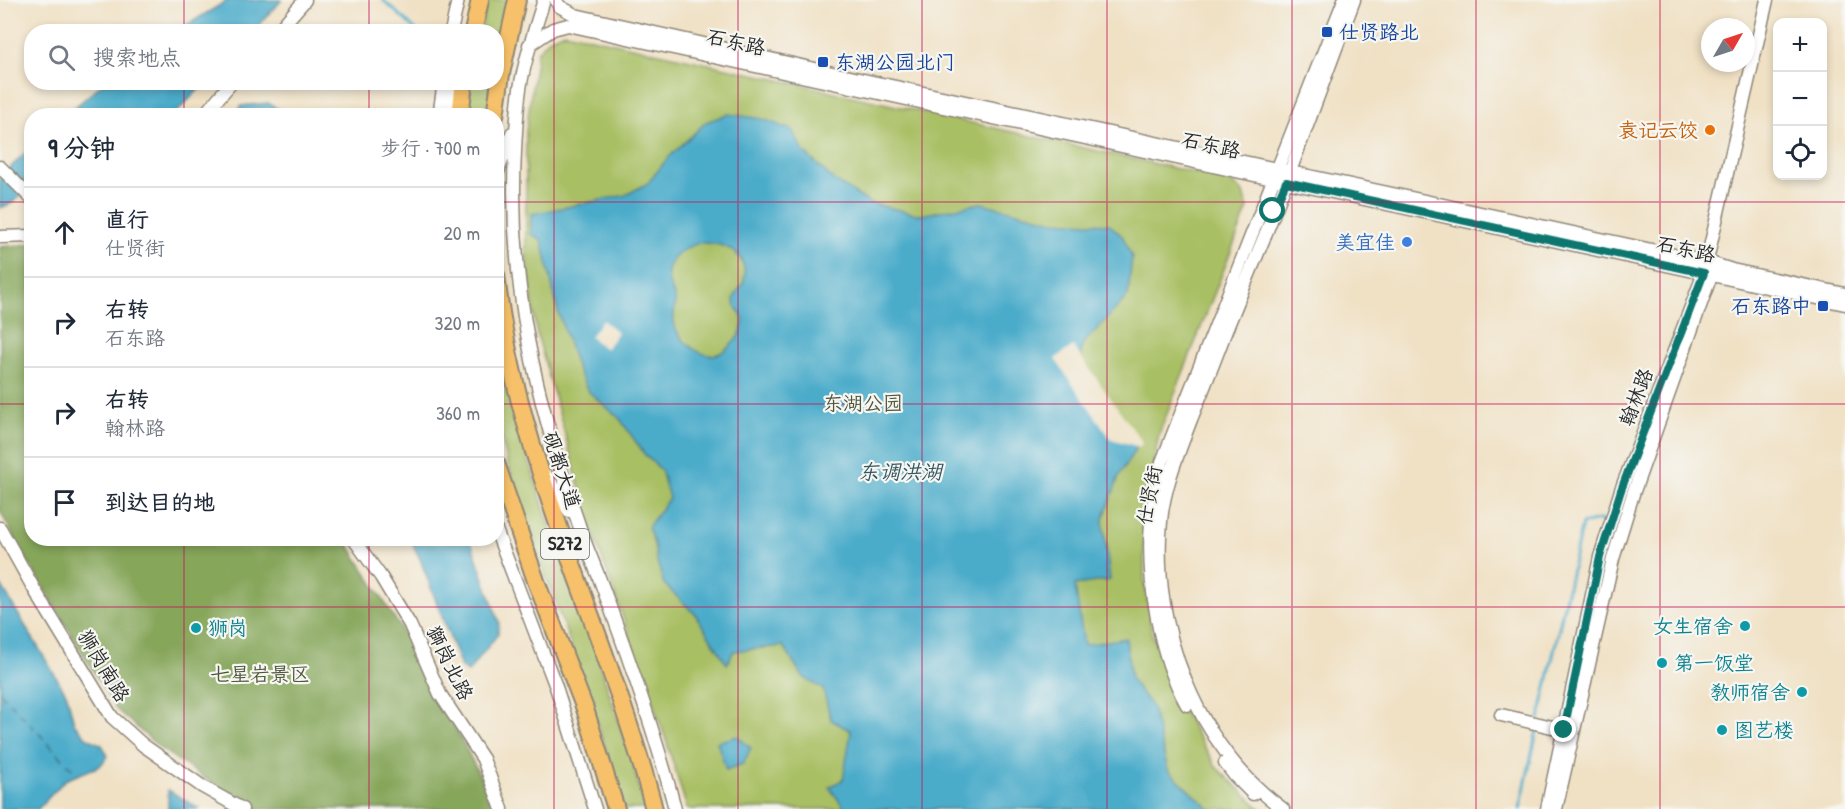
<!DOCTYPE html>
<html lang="zh">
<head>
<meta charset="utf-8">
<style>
  :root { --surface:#fff; --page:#f6f6f7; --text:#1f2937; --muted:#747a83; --line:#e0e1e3 }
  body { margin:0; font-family:"Patrick Hand","LXGW WenKai TC",sans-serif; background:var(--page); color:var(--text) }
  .controls { position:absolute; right:18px; top:18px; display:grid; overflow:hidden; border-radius:12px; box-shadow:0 3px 9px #0003 }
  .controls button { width:54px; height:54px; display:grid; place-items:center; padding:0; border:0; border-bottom:2px solid var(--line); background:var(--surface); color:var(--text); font:30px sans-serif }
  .compass { position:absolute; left:1701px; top:18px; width:54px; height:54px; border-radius:50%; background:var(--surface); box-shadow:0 3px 9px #0003; rotate:51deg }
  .stop { position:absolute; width:18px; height:18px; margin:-14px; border:4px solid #0f766e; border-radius:50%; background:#fff }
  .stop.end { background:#0f766e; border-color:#fff; box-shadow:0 2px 6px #0008 }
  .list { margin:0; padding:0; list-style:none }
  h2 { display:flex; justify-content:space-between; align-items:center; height:78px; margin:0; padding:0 24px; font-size:26px }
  h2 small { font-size:20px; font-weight:400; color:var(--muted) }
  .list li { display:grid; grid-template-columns:39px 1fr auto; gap:18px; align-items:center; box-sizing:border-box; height:90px; padding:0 24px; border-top:2px solid var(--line) }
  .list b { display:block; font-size:22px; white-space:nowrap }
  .list p { margin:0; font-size:20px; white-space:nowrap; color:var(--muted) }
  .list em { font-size:20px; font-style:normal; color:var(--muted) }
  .icon { flex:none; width:33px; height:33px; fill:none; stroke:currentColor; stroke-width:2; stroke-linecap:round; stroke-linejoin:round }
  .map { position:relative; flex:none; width:1845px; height:809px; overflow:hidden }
  .search { position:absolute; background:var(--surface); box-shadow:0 3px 9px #0003; left:24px; top:24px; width:480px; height:66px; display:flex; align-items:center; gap:15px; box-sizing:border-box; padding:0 21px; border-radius:24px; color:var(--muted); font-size:22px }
  .panel { position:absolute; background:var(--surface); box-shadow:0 3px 9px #0003; left:24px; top:108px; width:480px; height:438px; border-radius:24px }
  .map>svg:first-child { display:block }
</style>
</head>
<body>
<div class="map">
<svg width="1845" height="809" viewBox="0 0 1845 809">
  <rect width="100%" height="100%" fill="#f6f6f2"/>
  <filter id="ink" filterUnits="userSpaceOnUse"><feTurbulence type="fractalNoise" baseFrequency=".0167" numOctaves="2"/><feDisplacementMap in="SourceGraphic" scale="12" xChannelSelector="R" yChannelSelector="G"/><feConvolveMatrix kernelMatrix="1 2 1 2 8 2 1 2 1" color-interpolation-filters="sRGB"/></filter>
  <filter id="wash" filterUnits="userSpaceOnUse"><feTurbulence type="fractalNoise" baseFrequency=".008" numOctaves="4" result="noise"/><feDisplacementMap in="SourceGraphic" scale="24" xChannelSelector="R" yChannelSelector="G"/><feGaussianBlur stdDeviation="1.35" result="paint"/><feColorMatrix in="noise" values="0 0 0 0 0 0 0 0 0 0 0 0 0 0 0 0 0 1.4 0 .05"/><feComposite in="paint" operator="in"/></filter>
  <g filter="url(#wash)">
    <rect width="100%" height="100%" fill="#f0e1c5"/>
    <path fill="#a9bf64" stroke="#6a7548" stroke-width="1.5" d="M488,0H509L497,56L496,32H480Z
      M565,32L1227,180L1242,191L1248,208L1159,434L1144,516V578L1152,634L1175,698L1217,768L1261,809H687L665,737L588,518L536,330L526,251V131L537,52L550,38Z
      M471,83H492L489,115L468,116Z
      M496,329L528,458L554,539L592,641L632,762L645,809H624L613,770L573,651L535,547L508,464L497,419Z"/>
    <path fill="#86a65a" stroke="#586842" stroke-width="1.5" d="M31,244L32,538L345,539L420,659L483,782L493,809H258L221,789L161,749L116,709L22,552L0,511V247Z"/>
    <path fill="#4bacca" stroke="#3b6c7a" stroke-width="1.5" fill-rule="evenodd" d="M228,0H282L253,31H177Z
      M103,83V82L205,83L174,115H66Z
      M268,103L288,115H237L241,106Z
      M728,114L763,119L792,130L804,152L836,182L870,203L921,215L981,203L1054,221L1109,224L1123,237L1132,257L1128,296L1082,345L1080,360L1139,443L1119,476L1103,520L1110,580L1075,585L1084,645L1126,638L1131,679L1152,707L1168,770L1210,809H845L829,787L843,780L851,731L831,720L823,689L803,677L783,646L734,651L727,664L695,614L664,584L657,562L654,544L648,527L669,498L661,470L645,455L620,419L588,391L577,369L558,312L542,240L531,234V214L626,195L648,183L667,159L706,122ZM699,243C722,242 749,251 744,280C743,287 734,292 734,300C733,307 742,313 743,320C744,334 726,355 712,355C696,355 675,337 674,321C673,314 676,305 675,299C673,290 666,282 668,272C670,256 686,247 699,243Z
      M31,147V186L12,203L0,208V178Z
      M410,539H470L499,622L498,634L468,672L461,667L420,559Z
      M0,584L67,695L74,723L86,737L102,745L108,756L100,766L65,780L38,809H0Z
      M737,736L751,748L743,764L726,770L717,742Z
      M168,790L200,809H168Z"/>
    <path fill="#f0e1c5" d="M602,320L618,332L606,349L590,337Z
      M1073,346L1142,442L1140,447L1111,439L1055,359Z"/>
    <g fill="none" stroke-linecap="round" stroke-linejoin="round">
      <path stroke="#4bacca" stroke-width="3" d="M383,0L416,30
        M1539,719L1582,524L1599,520L1606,522
        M1520,809L1538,726"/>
      <path stroke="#365863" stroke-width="1.5" stroke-dasharray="8 6" stroke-linecap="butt" d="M0,692L75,772"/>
    </g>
  </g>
  <g filter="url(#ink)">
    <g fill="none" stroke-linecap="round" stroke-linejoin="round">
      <g stroke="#8e8678" stroke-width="15">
        <path id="minor" d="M544,0C535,28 526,55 521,83C517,105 516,129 515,151C508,284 536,400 579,525C585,544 593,562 600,580C628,655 655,731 675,809
          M556,0L559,6L575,15L868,81L1707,262L1732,270L1845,294
          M277,32L305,0
          M451,32L458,0
          M529,45L553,29L568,25L1845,304
          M203,116L232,82
          M439,116L444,82
          M443,116L459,82
          M0,167L32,199
          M496,177L512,133
          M0,237L32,236
          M546,475L569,511
          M0,528L34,589L112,717L143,745L203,787L242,809
          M496,530L556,687L595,809
          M353,538L381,577L410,625L440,694L483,759L502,809
          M1187,705C1158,654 1147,580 1151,522C1152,502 1158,482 1162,462L1344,0
          M1501,715L1569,731
          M1225,763L1235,776L1253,794
          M1283,809C1196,746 1151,627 1161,521C1164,487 1178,454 1190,422C1202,392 1214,363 1225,333C1245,283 1267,233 1286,182C1309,122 1331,61 1354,0
          M1547,809L1600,557L1621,490L1704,273L1767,0
          M1556,809L1613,559L1633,494L1714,267"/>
      </g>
      <g stroke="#8e8678" stroke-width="20">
        <path id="major" d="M473,32L480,0
          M460,116L464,82
          M495,116L501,74L517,0
          M496,275C516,461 607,629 654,809
          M496,463L536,581L585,709L616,809"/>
      </g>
      <use href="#minor" stroke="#fff" stroke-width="12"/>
      <use href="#major" stroke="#f6c16b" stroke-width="16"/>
    </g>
  </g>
  <g fill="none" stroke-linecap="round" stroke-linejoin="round" filter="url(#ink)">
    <path stroke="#0f766e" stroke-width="8" d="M1273,211L1286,182L1704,273L1621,490L1600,557L1564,730"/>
  </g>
  <path fill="none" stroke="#c2185b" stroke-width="1.5" stroke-opacity="0.55" d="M184,0V32M369,0V32M554,0V809M738,0V809M922,0V809M1107,0V809M1292,0V809M1476,0V809M1660,0V809M184,82V116M369,82V116M0,202H32M496,202H1845M0,404H32M496,404H1845M184,538V809M369,538V809M0,607H1845"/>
  <g fill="#1a4fb4" stroke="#f6f6f2" stroke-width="2">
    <rect x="1321" y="26" width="12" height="12" rx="3"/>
    <rect x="817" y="56" width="12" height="12" rx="3"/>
    <rect x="1817" y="300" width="12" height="12" rx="3"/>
  </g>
  <circle fill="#e8710a" stroke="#f6f6f2" stroke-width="2" cx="1710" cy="130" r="6"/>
  <circle fill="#3f7fe0" stroke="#f6f6f2" stroke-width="2" cx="1407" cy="242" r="6"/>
  <g fill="#0f9aa8" stroke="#f6f6f2" stroke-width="2">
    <circle cx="1745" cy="626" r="6"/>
    <circle cx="196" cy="628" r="6"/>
    <circle cx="1662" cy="663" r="6"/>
    <circle cx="1802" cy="692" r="6"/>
    <circle cx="1722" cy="730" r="6"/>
  </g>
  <g text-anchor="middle" stroke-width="4.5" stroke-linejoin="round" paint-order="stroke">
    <rect fill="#f6f6f2" stroke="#686867" stroke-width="1.5" x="541" y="529" width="48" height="30" rx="4.5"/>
    <g font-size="18" font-weight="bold" fill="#2b2b2b">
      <text x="565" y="550">S272</text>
    </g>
    <g font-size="20" fill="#164399" stroke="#f6f6f2" text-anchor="start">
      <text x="1339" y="39">仕贤路北</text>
      <text x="835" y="69">东湖公园北门</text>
      <text x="1811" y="313" text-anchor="end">石东路中</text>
    </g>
    <g font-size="20" fill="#2b2b2b" stroke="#f6f6f2">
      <text transform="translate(736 42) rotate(12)" y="7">石东路</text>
      <text transform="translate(1211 145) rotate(12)" y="7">石东路</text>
      <text transform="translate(1686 249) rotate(12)" y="7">石东路</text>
      <text transform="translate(1636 397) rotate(-69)" y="7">翰林路</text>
      <text transform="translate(562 470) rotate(72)" y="7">砚都大道</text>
      <text transform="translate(1149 495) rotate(-79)" y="7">仕贤街</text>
      <text transform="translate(450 663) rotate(64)" y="7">獅岗北路</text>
      <text transform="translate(104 666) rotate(59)" y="7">狮岗南路</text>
    </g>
    <g font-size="20" fill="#c56008" stroke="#f6f6f2" text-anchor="end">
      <text x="1698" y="137">袁记云饺</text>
    </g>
    <g font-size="20" fill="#366cbe" stroke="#f6f6f2" text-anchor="end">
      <text x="1395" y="249">美宜佳</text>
    </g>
    <g font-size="20" fill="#51573c" stroke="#f6f6f2">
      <text x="863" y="410">东湖公园</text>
      <text x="260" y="681">七星岩景区</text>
    </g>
    <g font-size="20" fill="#0d838f" stroke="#f6f6f2" text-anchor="start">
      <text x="1733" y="633" text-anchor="end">女生宿舍</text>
      <text x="208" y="635">狮岗</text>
      <text x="1674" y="670">第一饭堂</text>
      <text x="1790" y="699" text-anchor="end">教师宿舍</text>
      <text x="1734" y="737">图艺楼</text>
    </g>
    <g font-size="21" font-style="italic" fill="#365863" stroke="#f6f6f2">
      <text x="900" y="479">东调洪湖</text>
    </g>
  </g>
</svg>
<div class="controls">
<button>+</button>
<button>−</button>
<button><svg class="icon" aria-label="locate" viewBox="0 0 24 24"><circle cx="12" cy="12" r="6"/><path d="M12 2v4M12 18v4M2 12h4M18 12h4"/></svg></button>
</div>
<svg class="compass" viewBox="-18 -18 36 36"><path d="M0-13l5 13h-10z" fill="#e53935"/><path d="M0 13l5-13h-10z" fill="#747a83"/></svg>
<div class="stop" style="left:1273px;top:211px"></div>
<div class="stop end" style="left:1564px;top:730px"></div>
<div class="search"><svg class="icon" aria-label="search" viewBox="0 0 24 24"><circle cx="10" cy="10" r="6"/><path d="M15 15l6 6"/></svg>搜索地点</div>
<section class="panel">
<h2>9 分钟<small>步行 · 700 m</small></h2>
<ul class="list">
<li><svg class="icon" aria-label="ahead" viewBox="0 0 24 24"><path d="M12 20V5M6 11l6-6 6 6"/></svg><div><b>直行</b><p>仕贤街</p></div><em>20 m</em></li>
<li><svg class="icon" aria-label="right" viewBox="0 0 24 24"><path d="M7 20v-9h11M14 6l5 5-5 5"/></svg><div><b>右转</b><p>石东路</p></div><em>320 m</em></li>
<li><svg class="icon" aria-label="right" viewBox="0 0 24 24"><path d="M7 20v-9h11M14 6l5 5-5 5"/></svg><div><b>右转</b><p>翰林路</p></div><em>360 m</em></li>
<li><svg class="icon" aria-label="arrive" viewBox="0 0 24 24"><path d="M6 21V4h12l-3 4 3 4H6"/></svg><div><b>到达目的地</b></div></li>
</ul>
</section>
</div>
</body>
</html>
